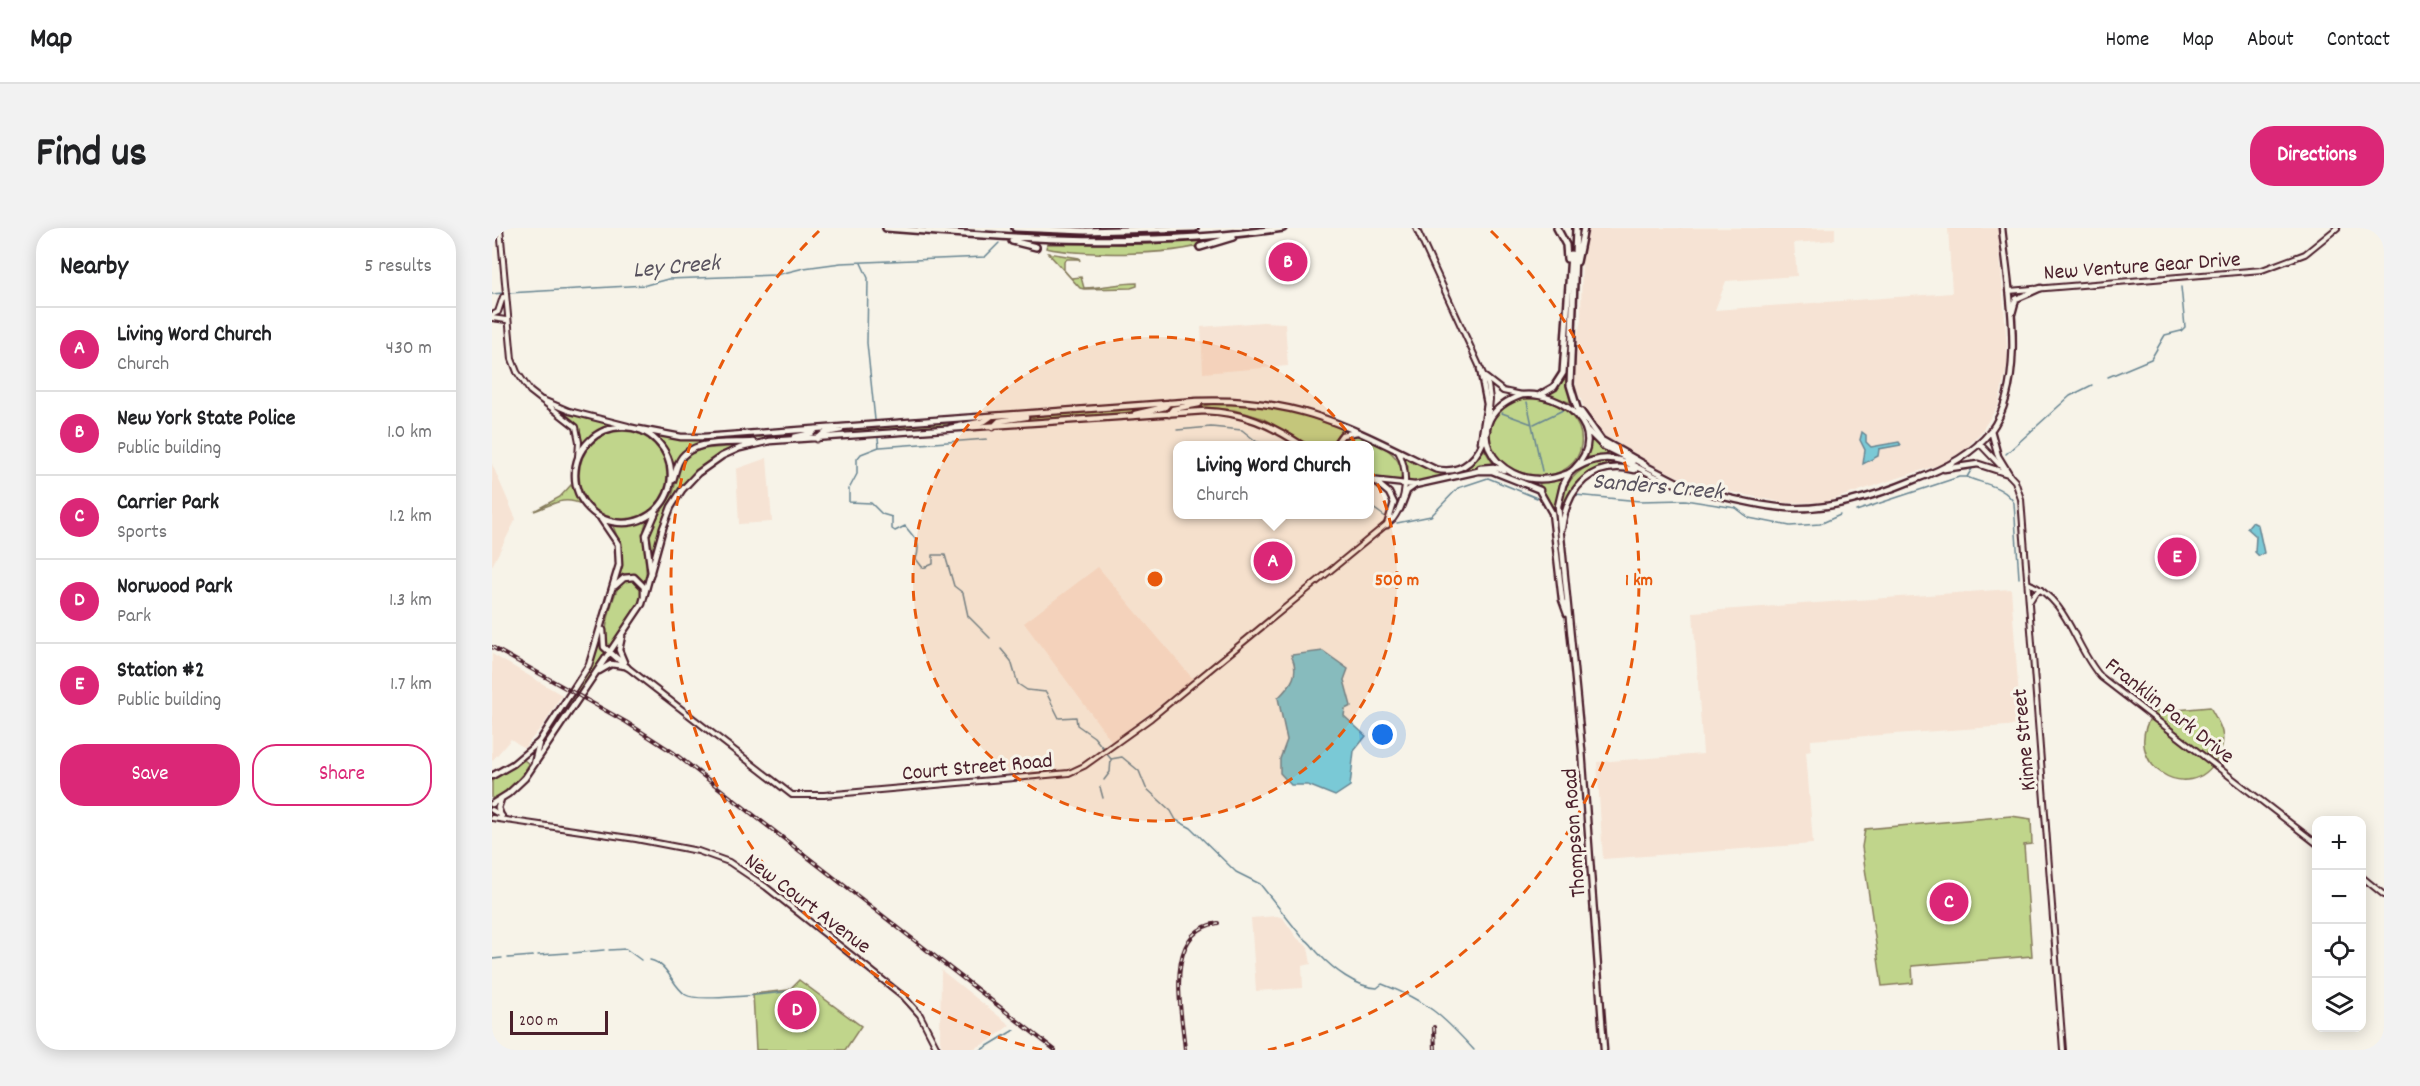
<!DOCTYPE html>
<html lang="en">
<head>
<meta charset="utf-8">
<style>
  :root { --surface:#fff; --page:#f2f2f2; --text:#202124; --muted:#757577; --line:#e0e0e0; --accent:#db2777 }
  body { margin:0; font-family:Dekko,sans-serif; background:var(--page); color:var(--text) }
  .controls { position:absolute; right:18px; bottom:18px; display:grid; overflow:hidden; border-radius:12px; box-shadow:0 3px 15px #0003 }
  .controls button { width:54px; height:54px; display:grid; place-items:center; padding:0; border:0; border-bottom:2px solid var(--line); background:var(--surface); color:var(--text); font:30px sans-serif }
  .scale { position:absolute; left:18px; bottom:15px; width:98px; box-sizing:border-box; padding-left:6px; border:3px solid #4a1f2b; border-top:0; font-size:16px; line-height:21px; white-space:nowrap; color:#4a1f2b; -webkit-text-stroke:4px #f7f3e8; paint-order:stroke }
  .you { position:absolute; left:891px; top:507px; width:21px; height:21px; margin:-15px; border:4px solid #fff; border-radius:50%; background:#1a73e8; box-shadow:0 0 0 9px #1a73e833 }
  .badge { display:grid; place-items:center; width:39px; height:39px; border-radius:50%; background:var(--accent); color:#fff; font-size:20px; font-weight:700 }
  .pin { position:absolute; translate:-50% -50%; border:3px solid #fff; box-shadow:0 2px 6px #0006 }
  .popup { position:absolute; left:681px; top:213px; width:201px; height:78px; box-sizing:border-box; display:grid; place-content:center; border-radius:12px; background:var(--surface); filter:drop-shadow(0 2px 4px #0005); font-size:20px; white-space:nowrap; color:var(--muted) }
  .popup b { font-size:22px; color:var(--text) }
  .popup::after { content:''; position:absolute; left:50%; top:100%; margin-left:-12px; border:12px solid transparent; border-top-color:var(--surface) }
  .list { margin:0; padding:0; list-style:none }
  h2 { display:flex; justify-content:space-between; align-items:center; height:78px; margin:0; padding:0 24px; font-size:26px }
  h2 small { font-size:20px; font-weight:400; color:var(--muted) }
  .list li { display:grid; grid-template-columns:39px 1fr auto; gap:18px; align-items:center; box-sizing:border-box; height:84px; padding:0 24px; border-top:2px solid var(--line) }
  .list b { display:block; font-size:22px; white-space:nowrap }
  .list p { margin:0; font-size:20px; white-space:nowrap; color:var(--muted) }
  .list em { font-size:20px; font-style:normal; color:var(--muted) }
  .actions { display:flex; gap:12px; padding:18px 24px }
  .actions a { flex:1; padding:14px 0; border:2px solid var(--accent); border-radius:24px; text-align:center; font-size:21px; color:var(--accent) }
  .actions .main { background:var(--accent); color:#fff }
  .icon { flex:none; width:33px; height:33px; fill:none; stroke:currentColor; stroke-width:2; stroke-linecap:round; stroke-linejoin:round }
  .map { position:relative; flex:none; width:1892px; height:822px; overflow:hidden; border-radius:24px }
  header { display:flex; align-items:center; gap:36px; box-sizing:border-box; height:84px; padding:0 30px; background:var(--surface); border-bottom:2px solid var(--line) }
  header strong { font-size:28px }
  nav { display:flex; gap:33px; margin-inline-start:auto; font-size:21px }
  .intro { display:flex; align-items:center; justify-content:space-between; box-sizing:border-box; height:144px; padding:0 36px }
  h1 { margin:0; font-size:42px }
  .button { padding:15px 27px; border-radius:24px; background:var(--accent); color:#fff; font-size:21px; font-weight:700 }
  main { display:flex; gap:36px; padding:0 36px }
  aside { flex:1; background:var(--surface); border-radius:24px; box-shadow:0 3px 15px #0003 }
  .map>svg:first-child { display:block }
</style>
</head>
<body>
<header>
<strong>Map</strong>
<nav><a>Home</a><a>Map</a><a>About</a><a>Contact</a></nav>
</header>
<div class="intro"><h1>Find us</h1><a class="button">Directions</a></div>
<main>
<aside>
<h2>Nearby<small>5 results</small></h2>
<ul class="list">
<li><span class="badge">A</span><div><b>Living Word Church</b><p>Church</p></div><em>430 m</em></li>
<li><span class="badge">B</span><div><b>New York State Police</b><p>Public building</p></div><em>1.0 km</em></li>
<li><span class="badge">C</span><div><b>Carrier Park</b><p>Sports</p></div><em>1.2 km</em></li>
<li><span class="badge">D</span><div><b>Norwood Park</b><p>Park</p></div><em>1.3 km</em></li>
<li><span class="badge">E</span><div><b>Station #2</b><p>Public building</p></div><em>1.7 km</em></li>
</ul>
<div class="actions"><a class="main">Save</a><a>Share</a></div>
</aside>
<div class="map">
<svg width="1892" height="822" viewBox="0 0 1892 822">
  <rect width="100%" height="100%" fill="#f7f3e8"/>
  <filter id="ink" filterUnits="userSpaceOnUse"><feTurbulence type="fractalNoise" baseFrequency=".0167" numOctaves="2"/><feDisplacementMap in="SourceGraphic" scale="12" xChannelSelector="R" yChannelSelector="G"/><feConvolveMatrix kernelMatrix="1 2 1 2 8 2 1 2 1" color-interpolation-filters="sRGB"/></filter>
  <g filter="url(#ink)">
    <path fill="#f6e3d4" d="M1094,0H1343V12L1302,15L1305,48L1234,53L1223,82L1460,65L1456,0H1506L1516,134L1506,178L1489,204L1474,221L1449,236L1333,274L1293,275L1201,256L1114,214L1098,195L1084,159L1082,124L1089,92L1090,14Z
      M771,94L793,95L796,138L711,145L709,99Z
      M275,230L280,294L247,296L244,241Z
      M0,236L24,291L0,338Z
      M606,339L701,451L620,514L532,395Z
      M1519,361L1529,497L1319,512V522L1314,523L1321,616L1111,631L1105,534L1211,526L1201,384Z
      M0,426L70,467L52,496L32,520L19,511L0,533Z
      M785,688L791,690L805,710L816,719L819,736L810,738L811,760L764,763L759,690Z
      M449,742L518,797L496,814L479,822H451L448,813Z"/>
    <path fill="#c0d58b" stroke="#857a5b" stroke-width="1.5" d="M723,11C695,29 587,28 554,20L555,16H656Z
      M556,25L587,30L588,33L587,31H575L572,34V42L579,50L589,49L592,60C611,60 626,55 645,55V58L639,60L592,61L588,60Z
      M1076,122L1075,158L1079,175L1057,167L1072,151Z
      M1046,171C1109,182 1100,254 1041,247C981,241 985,166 1046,171Z
      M731,174L794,181L855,202L845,207L840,217H817L770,190L742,182L719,180L685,182Z
      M669,178L628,186L509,194L563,186Z
      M66,182V181L119,196L100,205L90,218C90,198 83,191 66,182Z
      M492,191L436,200L332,206L377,199Z
      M87 247a44 44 0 1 1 88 0a44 44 0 1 1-88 0Z
      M316,204L207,216L196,220L182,235L172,216L159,205L201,212Z
      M857,207C878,207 914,226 909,251L907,253L877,249V218H844L851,209Z
      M1097,207L1112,221L1131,229L1130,232L1116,229H1094Z
      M246,218C189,242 180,270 161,324L157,302L181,265L188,237L196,227L210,221Z
      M992,221L1002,237C972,240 946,254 915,254L916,239L911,229C947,247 963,255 992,221Z
      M1109,233L1132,238C1099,240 1082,254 1069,284C1068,258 1084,240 1109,233Z
      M1071,251L1066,262L1064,283H1061L1047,255Z
      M79,257L91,277C71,267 60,277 42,283L68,269Z
      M155,292C146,311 158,335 153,356L142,346H132L126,350L130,321L121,298H134Z
      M141,351L149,359V371L116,421C108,409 122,362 131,352Z
      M108,414L114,424L45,527L94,448Z
      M1718,479C1722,487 1728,495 1730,504C1732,513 1730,522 1725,531C1698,580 1625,535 1662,484Z
      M32,532L37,536C28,552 16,563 0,571V552Z
      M1519,588L1539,591L1540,616L1532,617L1540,728L1420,738L1421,755L1390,758L1370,619L1373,601Z
      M307,752L369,798L353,822H264L261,766L297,762Z"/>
    <path fill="#7ac9d6" stroke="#678592" stroke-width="1.5" d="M1370,204L1374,207V214L1379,219L1407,214L1409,217L1387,221L1386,228L1371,236L1373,222L1368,212Z
      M1760,294L1766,297L1772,325L1767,328L1763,324L1764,308L1755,300Z
      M831,423L856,441L852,452L859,478L853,481L852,488L874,508L862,523L858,558L843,568L816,557H799L788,545V531L795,512L786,470C800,456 808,446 799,427Z"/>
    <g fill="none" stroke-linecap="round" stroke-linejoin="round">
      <path stroke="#678592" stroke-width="1.5" d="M369,35L376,50L375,115L383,192
        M16,65L154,57L176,51L284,47L312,40L349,35L493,29L507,15
        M0,66L11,65
        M1616,149L1659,131L1673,107L1689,103L1693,99L1689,59
        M1035,174L1050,243
        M1010,185L1040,196
        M1042,196L1071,182
        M685,202L719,199L750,202L765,214L785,218
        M386,210L387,219L369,226L365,231V246L357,261V274L379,275L390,286L400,289V301L403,303L413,298C422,310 430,314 424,331L431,340L441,336V327H453L462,358L471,365L476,388L498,410
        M388,219L495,211
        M1514,226L1578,168L1600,157
        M1475,249C1491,256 1513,258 1522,275L1527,350
        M1083,267L1148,273L1193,272L1244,280L1257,290L1298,298L1328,296L1348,287
        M877,277L895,290
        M1364,283L1467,249H1475L1481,239
        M905,295L939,288L966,260L996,250L1045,270
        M509,421L519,433L526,456L535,462L554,464L567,490L584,489L585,497L602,509L611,520
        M614,525L619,531L630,529L647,543L654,560L679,583L684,592L699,600L744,644L768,656L810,709C819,714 821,720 827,726C841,741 864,759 885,760L890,756C935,773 950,787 982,822
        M612,552L618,544L619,531
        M608,559L611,570
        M117,722L134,721L149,732
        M81,725L112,722
        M46,727L76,725
        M16,730L41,728
        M0,731L10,730
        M158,732C177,736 179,757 194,767C206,775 282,765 301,763
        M306,763L311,801L314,802
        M489,822L522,802"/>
      <g stroke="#4a1f2b" stroke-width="8">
        <path id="secondary" d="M8,0L20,131L25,144L38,163L84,199L87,214L86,229
          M924,0L996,157L998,171L996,193
          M1517,63L1770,42L1813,26L1845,0
          M0,87L6,84L11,69
          M0,90L14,92
          M993,149L1011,163L1030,167
          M51,172L77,183L136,198
          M1487,215L1523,253L1529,271L1571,822
          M1536,355C1578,373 1581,418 1609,449L1824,615
          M1538,373L1543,365L1549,362
          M135,439L300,567H332L577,545L592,538L659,490L901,291C915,272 917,243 906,223
          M0,582L10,588
          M0,590L144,611L206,623L237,634L274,659L411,768L428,787L446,822
          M1870,649L1892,667"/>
      </g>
      <g stroke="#4a1f2b" stroke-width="9">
        <path id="primary" d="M1520,86L1524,71L1549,60
          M988,141L995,176L989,214
          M1030,167C1070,163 1120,202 1082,241C1077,247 1068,248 1061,250C1000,261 963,190 1030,167Z
          M643,186L673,179L677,175
          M677,186L681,181L707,176
          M83 247a48 48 0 1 1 96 0a48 48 0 1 1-96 0Z
          M501,199L507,193L534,189
          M458,200L493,193L500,188
          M147,201L189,209H211L705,173C806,169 855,198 943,241C972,248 988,228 995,203
          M1094,201L1111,218L1141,233
          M1499,202L1506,228L1517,246
          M302,209L320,205L324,201
          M325,211L332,205L349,202
          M842,218L850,207L865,204
          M1152,237L1187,255
          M988,240L1001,239L1012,242
          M1082,241C1095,234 1106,229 1121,231C1140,233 1157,248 1175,253C1205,263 1264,278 1295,280C1337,283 1383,268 1422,252C1450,242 1479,228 1498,204C1536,154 1516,59 1510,0
          M1452,241L1486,236L1517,246
          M1078,244L1071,257L1066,278L1090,522L1112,822
          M181,252C183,246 184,240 187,234C198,210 239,216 261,214
          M877,252L923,257L986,243H1000L1048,262
          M885,255L897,265L902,275L895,297
          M1047,262L1060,285L1070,372L1075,386
          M908,281L915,263L922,258
          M1070,300C1075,259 1100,232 1143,242
          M159,345L154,307L164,284
          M123,358L132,350L142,349L152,359V368
          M111,402L112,419L135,439
          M130,408L127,422L132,434
          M107,443L119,436L133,438
          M42,536L47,515
          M0,548L21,536L47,514L97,437L127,337L126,316L109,291
          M9,571L6,580L9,588
          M0,576L16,566L33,550L150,376L171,300L179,279L190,262L206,245L230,228L248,220L278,213L713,183C751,184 779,197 811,218"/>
      </g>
      <g stroke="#4a1f2b" stroke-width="10">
        <path id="highway" d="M394,0C530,11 655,20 791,0
          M523,0L593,3L703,0
          M1065,0L1074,17L1075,31
          M1084,0L1078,157L1088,190
          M520,13L544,19
          M708,19L741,9
          M1085,34L1092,0
          M1048,167L1062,159L1071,145L1079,26
          M1089,184L1109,212L1153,237"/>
      </g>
      <use href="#secondary" stroke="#f7f3e8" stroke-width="4"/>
      <use href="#primary" stroke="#f7f3e8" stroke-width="4.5"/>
      <use href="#highway" stroke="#f7f3e8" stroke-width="5"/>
      <g stroke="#4a1f2b" stroke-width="4">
        <path id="rail" d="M0,419L134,494L182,525L563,822
          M942,799L943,822
          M693,822C690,782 670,703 726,695"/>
      </g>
      <use href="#rail" stroke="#f7f3e8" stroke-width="1.5" stroke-dasharray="4.5" stroke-linecap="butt"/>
    </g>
  </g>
  <circle cx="663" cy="351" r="242" fill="#e8590c" fill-opacity=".12"/>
  <g fill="none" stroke="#e8590c" stroke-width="3" stroke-dasharray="10 8">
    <circle cx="663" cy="351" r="242"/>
    <path d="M550 822A484 484 0 0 1 327 3M999 3A484 484 0 0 1 776 822"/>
  </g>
  <g text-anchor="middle" stroke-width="6" stroke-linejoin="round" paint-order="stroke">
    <g font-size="22" fill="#4a1f2b" stroke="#f7f3e8">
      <text transform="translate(1650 36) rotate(-4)" y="8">New Venture Gear Drive</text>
      <text transform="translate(1679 481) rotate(38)" y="8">Franklin Park Drive</text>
      <text transform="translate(1530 512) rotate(-95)" y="8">Kinne Street</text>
      <text transform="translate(485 537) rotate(-5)" y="8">Court Street Road</text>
      <text transform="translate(1080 605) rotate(-94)" y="8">Thompson Road</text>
      <text transform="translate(317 674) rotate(37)" y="8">New Court Avenue</text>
    </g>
    <g font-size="24" font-style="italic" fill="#58525e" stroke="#f7f3e8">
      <text transform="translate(184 37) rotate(-5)" y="8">Ley Creek</text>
      <text transform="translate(1166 257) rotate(5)" y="8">Sanders Creek</text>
    </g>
  </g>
  <circle cx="663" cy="351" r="9" fill="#e8590c" stroke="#f7f3e8" stroke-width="3"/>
  <g font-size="18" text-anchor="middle" font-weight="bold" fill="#e8590c" stroke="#f7f3e8" stroke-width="6" stroke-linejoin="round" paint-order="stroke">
    <text x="905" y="357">500 m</text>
    <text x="1147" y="357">1 km</text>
  </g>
</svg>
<div class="controls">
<button>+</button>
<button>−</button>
<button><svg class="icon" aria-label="locate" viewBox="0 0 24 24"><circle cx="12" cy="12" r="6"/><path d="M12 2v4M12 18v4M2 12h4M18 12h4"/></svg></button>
<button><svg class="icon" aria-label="layers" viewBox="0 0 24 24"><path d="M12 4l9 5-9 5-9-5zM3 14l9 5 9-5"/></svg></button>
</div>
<div class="scale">200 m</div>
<div class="you"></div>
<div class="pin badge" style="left:781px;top:333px">A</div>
<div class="popup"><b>Living Word Church</b>Church</div>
<div class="pin badge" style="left:796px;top:34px">B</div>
<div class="pin badge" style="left:1457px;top:674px">C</div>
<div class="pin badge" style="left:305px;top:782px">D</div>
<div class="pin badge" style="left:1685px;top:329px">E</div>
</div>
</main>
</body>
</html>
